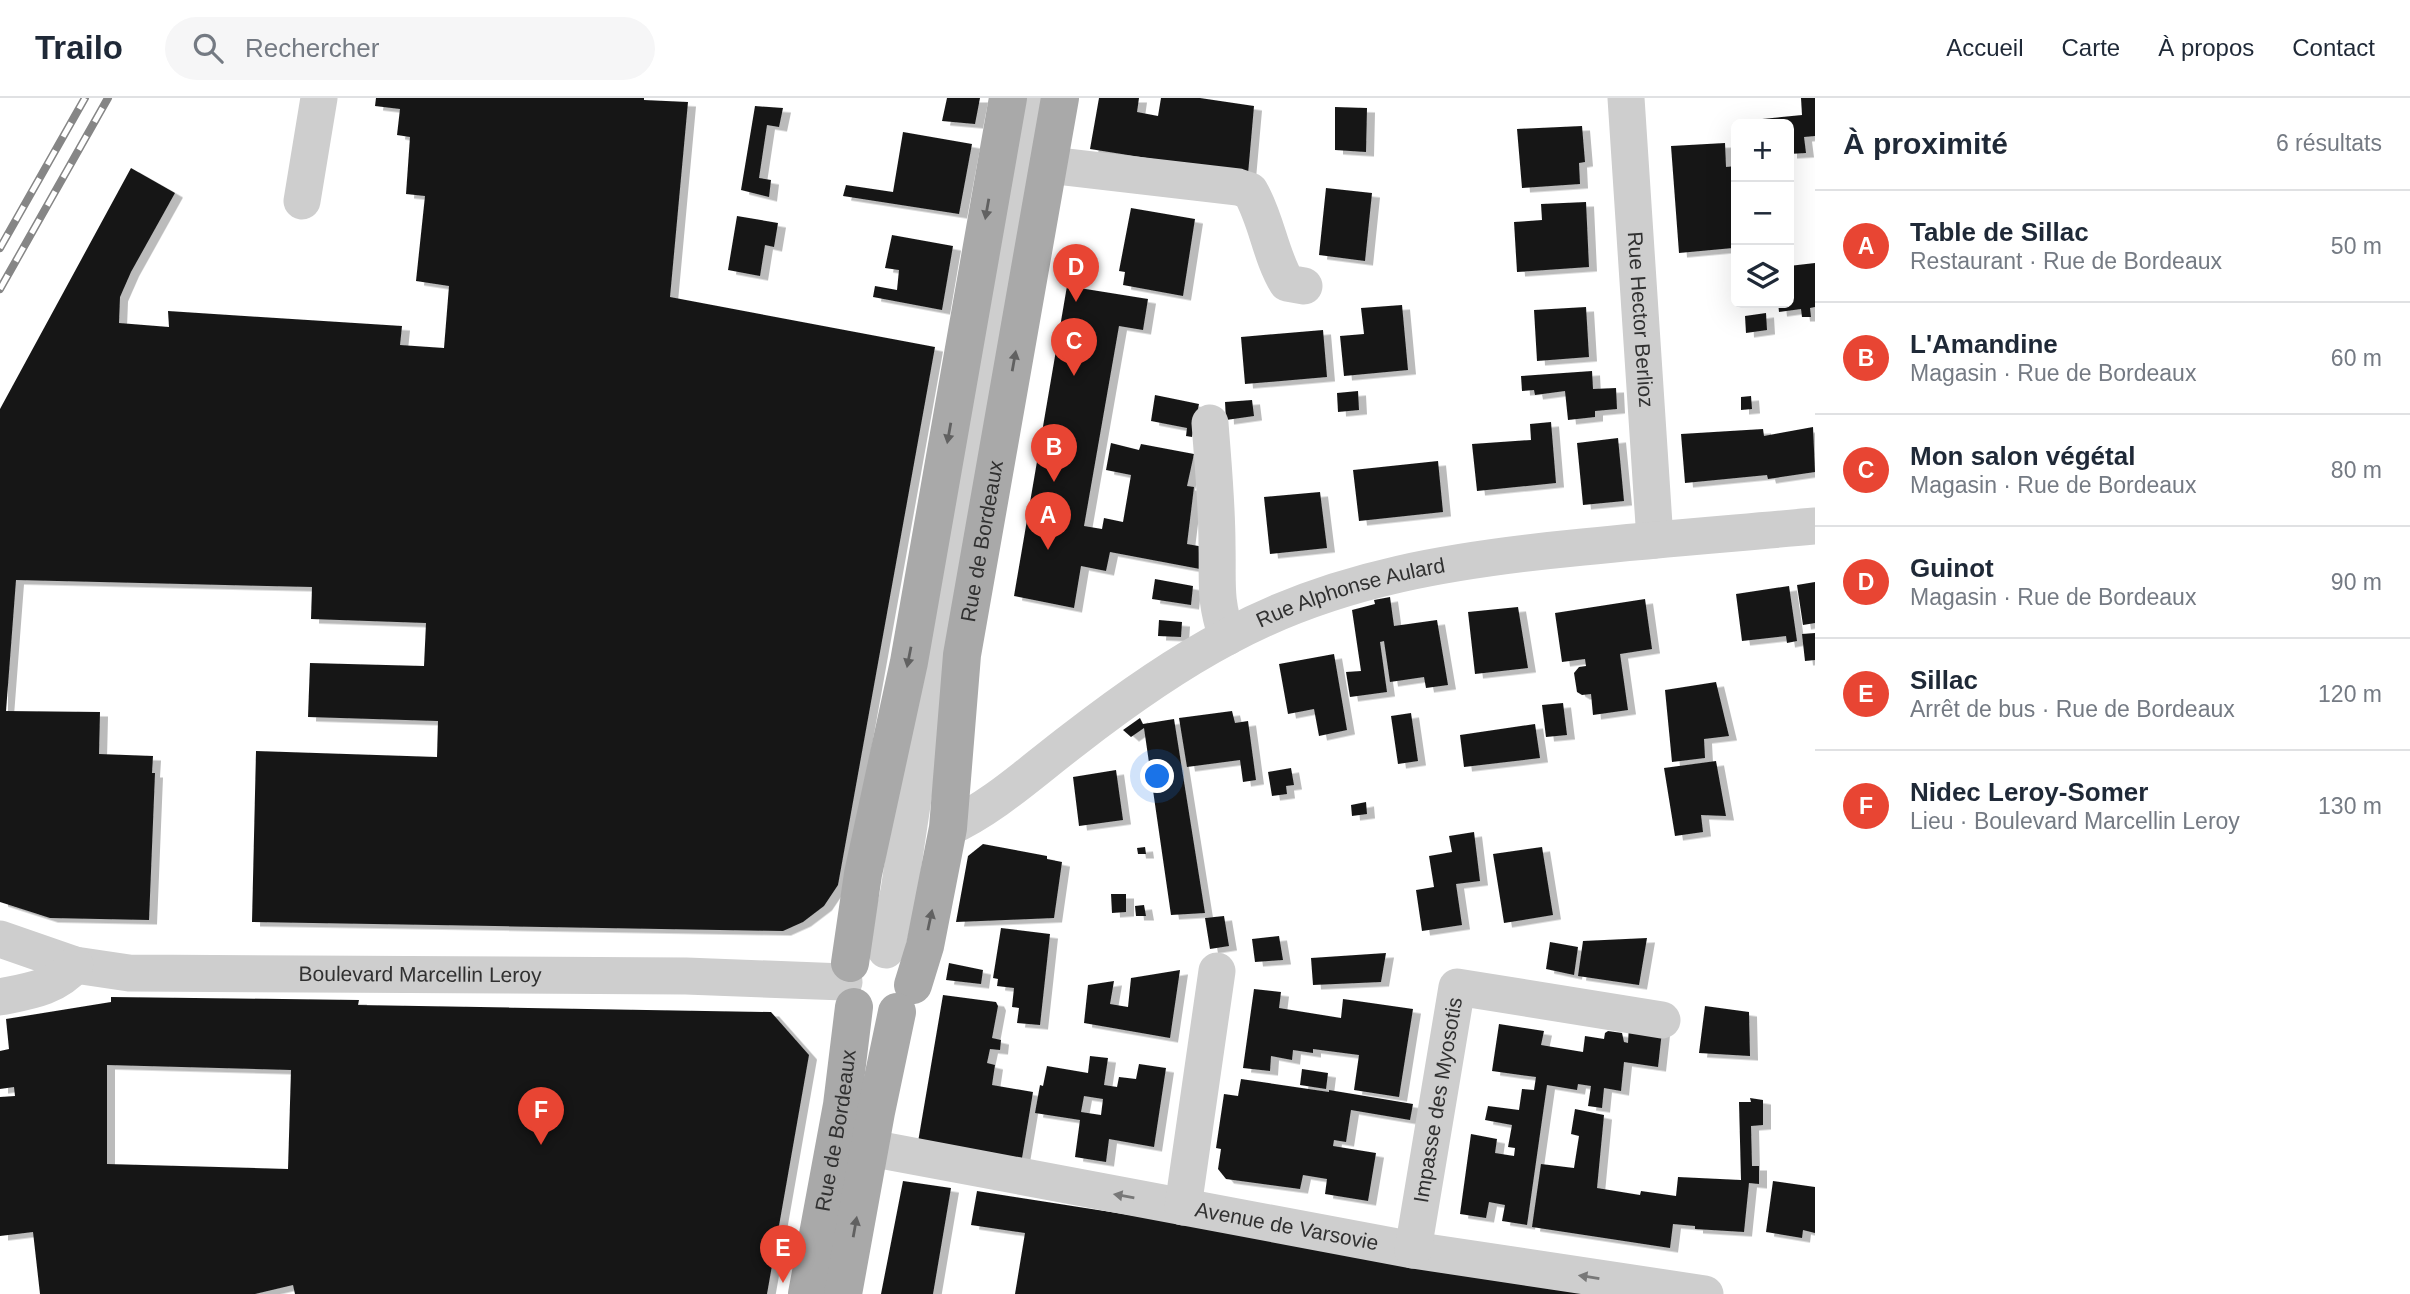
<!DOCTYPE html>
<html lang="fr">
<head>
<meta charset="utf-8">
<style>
  :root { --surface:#fff; --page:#f6f6f7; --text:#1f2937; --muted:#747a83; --line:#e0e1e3; --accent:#e84533 }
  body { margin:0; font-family:Arial,sans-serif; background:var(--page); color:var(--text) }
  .controls { position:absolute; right:21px; top:21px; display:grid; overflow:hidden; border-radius:10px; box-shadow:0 7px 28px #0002 }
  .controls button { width:63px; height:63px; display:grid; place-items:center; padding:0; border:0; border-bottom:2px solid var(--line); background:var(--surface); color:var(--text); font:35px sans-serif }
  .you { position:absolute; left:1158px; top:679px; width:24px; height:24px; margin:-18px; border:5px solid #fff; border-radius:50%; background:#1a73e8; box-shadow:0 0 0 10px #1a73e833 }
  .badge { display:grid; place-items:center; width:46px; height:46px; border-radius:50%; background:var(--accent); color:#fff; font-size:23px; font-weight:700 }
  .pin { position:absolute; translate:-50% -58px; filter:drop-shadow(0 2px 4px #0008) }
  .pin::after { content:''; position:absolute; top:37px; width:24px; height:21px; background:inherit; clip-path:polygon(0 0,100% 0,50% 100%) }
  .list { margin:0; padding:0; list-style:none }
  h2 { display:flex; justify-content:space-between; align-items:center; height:91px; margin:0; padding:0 28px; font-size:30px }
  h2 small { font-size:23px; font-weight:400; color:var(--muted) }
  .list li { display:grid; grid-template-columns:46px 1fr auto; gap:21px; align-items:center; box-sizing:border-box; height:112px; padding:0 28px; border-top:2px solid var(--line) }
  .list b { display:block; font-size:26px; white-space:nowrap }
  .list p { margin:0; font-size:23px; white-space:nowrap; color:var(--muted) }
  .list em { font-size:23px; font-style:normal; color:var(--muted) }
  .icon { flex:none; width:38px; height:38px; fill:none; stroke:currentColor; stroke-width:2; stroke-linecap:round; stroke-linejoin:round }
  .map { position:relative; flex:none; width:1815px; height:1196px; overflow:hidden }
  header { display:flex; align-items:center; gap:42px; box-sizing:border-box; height:98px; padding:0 35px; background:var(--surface); border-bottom:2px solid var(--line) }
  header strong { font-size:33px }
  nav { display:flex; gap:38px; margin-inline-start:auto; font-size:24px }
  .search { width:490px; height:63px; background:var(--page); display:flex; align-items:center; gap:18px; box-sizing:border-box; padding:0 24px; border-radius:38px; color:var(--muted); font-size:26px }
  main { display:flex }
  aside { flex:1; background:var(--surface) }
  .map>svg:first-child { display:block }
</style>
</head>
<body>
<header>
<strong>Trailo</strong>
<div class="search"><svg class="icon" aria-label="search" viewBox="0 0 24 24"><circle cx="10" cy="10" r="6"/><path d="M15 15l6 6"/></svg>Rechercher</div>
<nav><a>Accueil</a><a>Carte</a><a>À propos</a><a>Contact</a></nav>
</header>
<main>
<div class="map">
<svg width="1815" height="1196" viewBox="0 0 1815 1196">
  <defs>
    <filter id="shadow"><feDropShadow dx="8" dy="4.5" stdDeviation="0" flood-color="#0004"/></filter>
  </defs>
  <rect width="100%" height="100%" fill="#fff"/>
  <path fill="#181818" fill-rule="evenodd" filter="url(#shadow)" d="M376,0H644V2L688,4L670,199L935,249L838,787L824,808L803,824L783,833L252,824L256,653L437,659L438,623L308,619L310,565L424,568L426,525L311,521L312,489L16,482L6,613L100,614L99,656L153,658L152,675H155L149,822L50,820L0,804V311L131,70L175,95L131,174L120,199L119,225L169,229L168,213L402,228L400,247L444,250L449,188L416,183L425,98L406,96L410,39L397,37L400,11L375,8Z
    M947,0H980L975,26L942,23Z
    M1099,0H1139L1137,14L1158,18L1161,0H1200L1254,8L1248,76L1090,51Z
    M1801,0H1815V38L1804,39L1806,55L1789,56V26H1742V23L1802,17Z
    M755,8L783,10L779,29L767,27L759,80L771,82L769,99L741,92Z
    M1335,9L1367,10L1366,54L1335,52Z
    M1582,28L1585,64L1579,65L1580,86L1522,90L1517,31Z
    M903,34L972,46L959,116L843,98L846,87L893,94Z
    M1725,45L1726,69L1736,68V125L1731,126L1733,150L1679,155L1671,48Z
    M1326,90L1372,95L1365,163L1319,157Z
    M1586,104L1589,169L1517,174L1514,124L1542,122L1541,106Z
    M1131,110L1195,121L1183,198L1123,187L1125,174L1119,173Z
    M737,118L778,125L774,149L765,147L760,178L728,172Z
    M892,137L953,148L942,212L873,199L875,188L897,192L899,172L885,170Z
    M1815,165V209L1810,210L1811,219H1802L1801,211L1779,214L1778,205H1789V168Z
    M1067,188L1148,201L1143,232L1119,228L1084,428L1102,431L1104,420L1123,424L1131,377L1106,372L1111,345L1139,352L1141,346L1194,356L1187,388L1194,389L1187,446L1204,449L1200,471L1110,454L1106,473L1081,468L1074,510L1014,498Z
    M1402,207L1408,272L1344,278L1340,238L1364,236L1361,210Z
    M1586,209L1589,259L1537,263L1534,212Z
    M1766,215L1767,232L1746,235L1745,218Z
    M1323,232L1327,279L1245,286L1241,239Z
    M1592,273L1593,291L1616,290L1617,311L1595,313V319L1568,322L1565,293L1535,297L1534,292L1522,293L1521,278Z
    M1358,293L1359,312L1338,314L1337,295Z
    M1155,297L1199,306L1192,339L1186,338L1187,330L1151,323Z
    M1751,298L1752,311L1741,312V299Z
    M1252,302L1254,318L1226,322L1225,304Z
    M1551,324L1556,385L1477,393L1472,346L1531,342L1530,326Z
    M1813,329L1815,374L1768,381L1767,377L1685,385L1681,336L1763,331L1764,338Z
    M1618,340L1624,403L1583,407L1577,345Z
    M1438,363L1443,414L1359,423L1353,372Z
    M1320,394L1327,450L1270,456L1264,399Z
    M1155,481L1193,488L1191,507L1152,501Z
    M1815,484V525L1803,527L1797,487Z
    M1789,488L1797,543L1787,545L1786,538L1742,543L1736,496Z
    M1390,499L1394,528L1437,522L1448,587L1426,590L1424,579L1390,584L1384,543L1380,544L1387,594L1350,599L1346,574L1361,573L1352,512L1375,506L1374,502Z
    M1645,501L1652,551L1620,556L1628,612L1593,617L1591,596L1582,597L1577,594L1574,575L1579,569L1586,568L1585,561L1562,564L1555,515Z
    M1518,509L1528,570L1475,576L1468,514Z
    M1159,522L1182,524L1181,539L1158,538Z
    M1815,535V562L1805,563L1802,536Z
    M1334,556L1347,632L1319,638L1314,611L1288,616L1279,566Z
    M1716,584L1729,638L1704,641L1705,660L1672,664L1665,592Z
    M1563,605L1567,637L1546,639L1542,607Z
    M1232,613L1235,625L1248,623L1256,682L1243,684L1240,662L1187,669L1179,620Z
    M1411,615L1418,663L1398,666L1391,618Z
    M1140,620L1143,626L1174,621L1205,815L1171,817L1144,630L1131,639L1123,632Z
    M1535,626L1540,660L1464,669L1460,637Z
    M1716,663L1726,718L1701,717L1703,734L1675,738L1664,670Z
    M1291,670L1294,687L1286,688L1287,696L1272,698L1268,674Z
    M1116,672L1123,722L1079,728L1073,679Z
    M1366,704L1367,716L1352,718L1351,707Z
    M1474,734L1480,783L1456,786L1462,827L1422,833L1416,792L1434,789L1429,758L1452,754L1449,738Z
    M983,746L1047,758V761L1062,764L1054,820L956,824L968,758Z
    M1145,749L1146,756H1138L1137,750Z
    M1542,749L1553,817L1504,825L1493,756Z
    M1111,796H1126V814L1112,815Z
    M1144,807L1146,818H1136L1135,808Z
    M1224,818L1229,848L1210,851L1205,820Z
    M1001,830L1050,836L1040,927L1017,925L1019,910L1012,909L1014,890L997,888L998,881L993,880Z
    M1279,838L1283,862L1255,864L1252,841Z
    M1647,840L1639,887L1578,878L1583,843Z
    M1550,844L1578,849L1574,877L1546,871Z
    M1386,855L1381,884L1313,887L1311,860Z
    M949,865L983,872L981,886L946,882Z
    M1180,872L1170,940L1084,925L1088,887L1114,883L1110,906L1128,909L1131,880Z
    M1254,891L1281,894L1279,910L1341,920L1343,901L1413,911L1399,999L1354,992L1359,957L1313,951V955L1293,952L1292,962L1271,958L1270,973L1243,970Z
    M943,897L996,904L998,908L992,940L1001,942L1000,952L990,951L987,965L995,967L992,987L1033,994L1022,1060L918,1044Z
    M111,899L359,902L358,907L771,914L809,957L767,1196H295L293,1187L255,1196H40L33,1134L0,1138V999L15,998L14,989L0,991V953L9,951L6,921L111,904ZM107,967L291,972L288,1071L107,1066Z
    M1705,908L1749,914L1750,958L1699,955Z
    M1499,926L1544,933L1541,947L1583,954L1585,938L1604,941L1605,935L1608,933L1622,935L1624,944L1628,945L1629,928L1662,933L1658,969L1624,964L1621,993L1604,990L1602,1010L1588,1008L1591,988L1578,986L1577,992L1547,987L1527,1127L1502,1123L1505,1107L1489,1104L1486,1120L1460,1116L1471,1036L1497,1041L1495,1055L1514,1058L1515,1050L1508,1049L1512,1027L1485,1022L1488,1008L1519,1012L1522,991L1534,992L1536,979L1492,973Z
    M1090,958L1108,960L1104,987L1117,989L1119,979L1136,981L1139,966L1166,970L1154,1049L1109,1041L1106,1064L1075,1059L1080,1022L1035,1015L1040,987L1043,988L1047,968L1088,975ZM1084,998L1103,1001L1101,1017L1081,1014Z
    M1302,971L1328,975L1326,991L1300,987Z
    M1241,981L1329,994V992L1413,1006L1410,1022L1351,1012L1346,1044L1334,1042L1333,1048L1376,1055L1368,1103L1325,1096L1327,1081L1303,1077L1300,1091L1226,1081L1218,1071L1221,1051L1216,1050L1224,996L1238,998Z
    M1750,1000L1763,1002V1027L1751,1028L1752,1068H1759V1086L1749,1085L1744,1134L1695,1131V1128L1673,1126L1670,1150L1532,1129L1541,1066L1574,1070L1579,1038L1571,1036L1575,1011L1604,1017L1597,1090L1640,1097L1641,1093L1676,1098L1678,1079L1741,1082L1739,1004H1751Z
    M903,1083L951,1090L933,1196H881Z
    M1773,1083L1815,1089V1135L1803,1132L1802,1140L1766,1134Z
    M977,1093L1603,1191L1602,1196H1015L1025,1135L971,1127Z"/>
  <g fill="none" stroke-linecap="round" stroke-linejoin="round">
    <g stroke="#cecece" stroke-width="37">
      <path id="s1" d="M1626,0L1655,442"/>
      <path d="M1049,67L1238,89L1250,93C1267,122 1270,157 1287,185L1304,188"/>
      <path d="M302,103L319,0"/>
      <path d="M1210,325C1213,366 1217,406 1217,447C1218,485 1214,501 1227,539"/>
      <path id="s2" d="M948,730C994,709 1032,673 1073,642C1118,607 1176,566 1227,539C1337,479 1459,461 1583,449C1660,441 1738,435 1815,428"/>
      <path id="s3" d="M0,841L75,867L129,875L686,878L844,884"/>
      <path d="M886,852L899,793L934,561L1035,0"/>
      <path d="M0,899C29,893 55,890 75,867"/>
      <path id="s4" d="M870,1050L1413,1152L1705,1196"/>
      <path d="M1183,1109L1217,873"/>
      <path id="s5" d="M1413,1152L1457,889L1662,922"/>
    </g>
    <g stroke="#a9a9a9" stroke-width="38">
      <path d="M850,865L863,776L909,564L1008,0"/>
      <path id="s6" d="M913,887L925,848L948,730L962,557L1060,0"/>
      <path id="s7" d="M807,1196L842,1007L854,909"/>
      <path d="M843,1196L876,1014L897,914"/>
    </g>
    <g stroke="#868686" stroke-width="8">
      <path id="rail" d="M0,150L85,0
        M0,191L108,0"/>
    </g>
    <use href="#rail" stroke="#fff" stroke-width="5" stroke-dasharray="16" stroke-linecap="butt"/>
  </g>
  <defs><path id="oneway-solid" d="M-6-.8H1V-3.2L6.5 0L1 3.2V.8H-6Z" transform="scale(1.75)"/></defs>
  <g fill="#616161">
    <use href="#oneway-solid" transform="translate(987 111) rotate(100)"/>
    <use href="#oneway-solid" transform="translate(1014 263) rotate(-80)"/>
    <use href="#oneway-solid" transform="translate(949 335) rotate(100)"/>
    <use href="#oneway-solid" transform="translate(909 559) rotate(101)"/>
    <use href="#oneway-solid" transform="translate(930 822) rotate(-78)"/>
    <use href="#oneway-solid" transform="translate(855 1129) rotate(-80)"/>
  </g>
  <g fill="#787878">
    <use href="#oneway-solid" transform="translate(1124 1098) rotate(-170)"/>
    <use href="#oneway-solid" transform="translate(1589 1179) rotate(-171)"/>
  </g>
  <g text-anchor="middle" stroke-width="7" stroke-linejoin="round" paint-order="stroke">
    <g font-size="21" fill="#313131" stroke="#fff">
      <text dy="7" stroke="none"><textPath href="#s1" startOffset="222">Rue Hector Berlioz</textPath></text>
      <text dy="7" stroke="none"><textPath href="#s6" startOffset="450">Rue de Bordeaux</textPath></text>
      <text dy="7" stroke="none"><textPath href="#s2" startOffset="471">Rue Alphonse Aulard</textPath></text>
      <text dy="7" stroke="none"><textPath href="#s3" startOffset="425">Boulevard Marcellin Leroy</textPath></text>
      <text dy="7" stroke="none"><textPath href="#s5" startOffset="152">Impasse des Myosotis</textPath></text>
      <text dy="7" stroke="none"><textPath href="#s7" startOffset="166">Rue de Bordeaux</textPath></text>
      <text dy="7" stroke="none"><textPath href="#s4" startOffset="424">Avenue de Varsovie</textPath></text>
    </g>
  </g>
</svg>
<div class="controls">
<button>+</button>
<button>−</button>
<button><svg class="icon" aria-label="layers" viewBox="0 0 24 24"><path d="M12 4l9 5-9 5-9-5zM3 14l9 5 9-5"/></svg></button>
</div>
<div class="you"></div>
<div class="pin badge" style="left:1048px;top:452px">A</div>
<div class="pin badge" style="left:1054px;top:384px">B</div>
<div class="pin badge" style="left:1074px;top:278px">C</div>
<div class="pin badge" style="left:1076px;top:204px">D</div>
<div class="pin badge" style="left:783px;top:1185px">E</div>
<div class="pin badge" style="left:541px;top:1047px">F</div>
</div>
<aside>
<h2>À proximité<small>6 résultats</small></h2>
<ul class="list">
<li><span class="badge">A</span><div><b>Table de Sillac</b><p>Restaurant · Rue de Bordeaux</p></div><em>50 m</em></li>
<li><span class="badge">B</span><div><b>L'Amandine</b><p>Magasin · Rue de Bordeaux</p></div><em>60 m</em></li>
<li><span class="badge">C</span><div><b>Mon salon végétal</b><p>Magasin · Rue de Bordeaux</p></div><em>80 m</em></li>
<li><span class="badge">D</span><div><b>Guinot</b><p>Magasin · Rue de Bordeaux</p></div><em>90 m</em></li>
<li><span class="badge">E</span><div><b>Sillac</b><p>Arrêt de bus · Rue de Bordeaux</p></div><em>120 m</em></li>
<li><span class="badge">F</span><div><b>Nidec Leroy-Somer</b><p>Lieu · Boulevard Marcellin Leroy</p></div><em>130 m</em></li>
</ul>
</aside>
</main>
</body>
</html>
